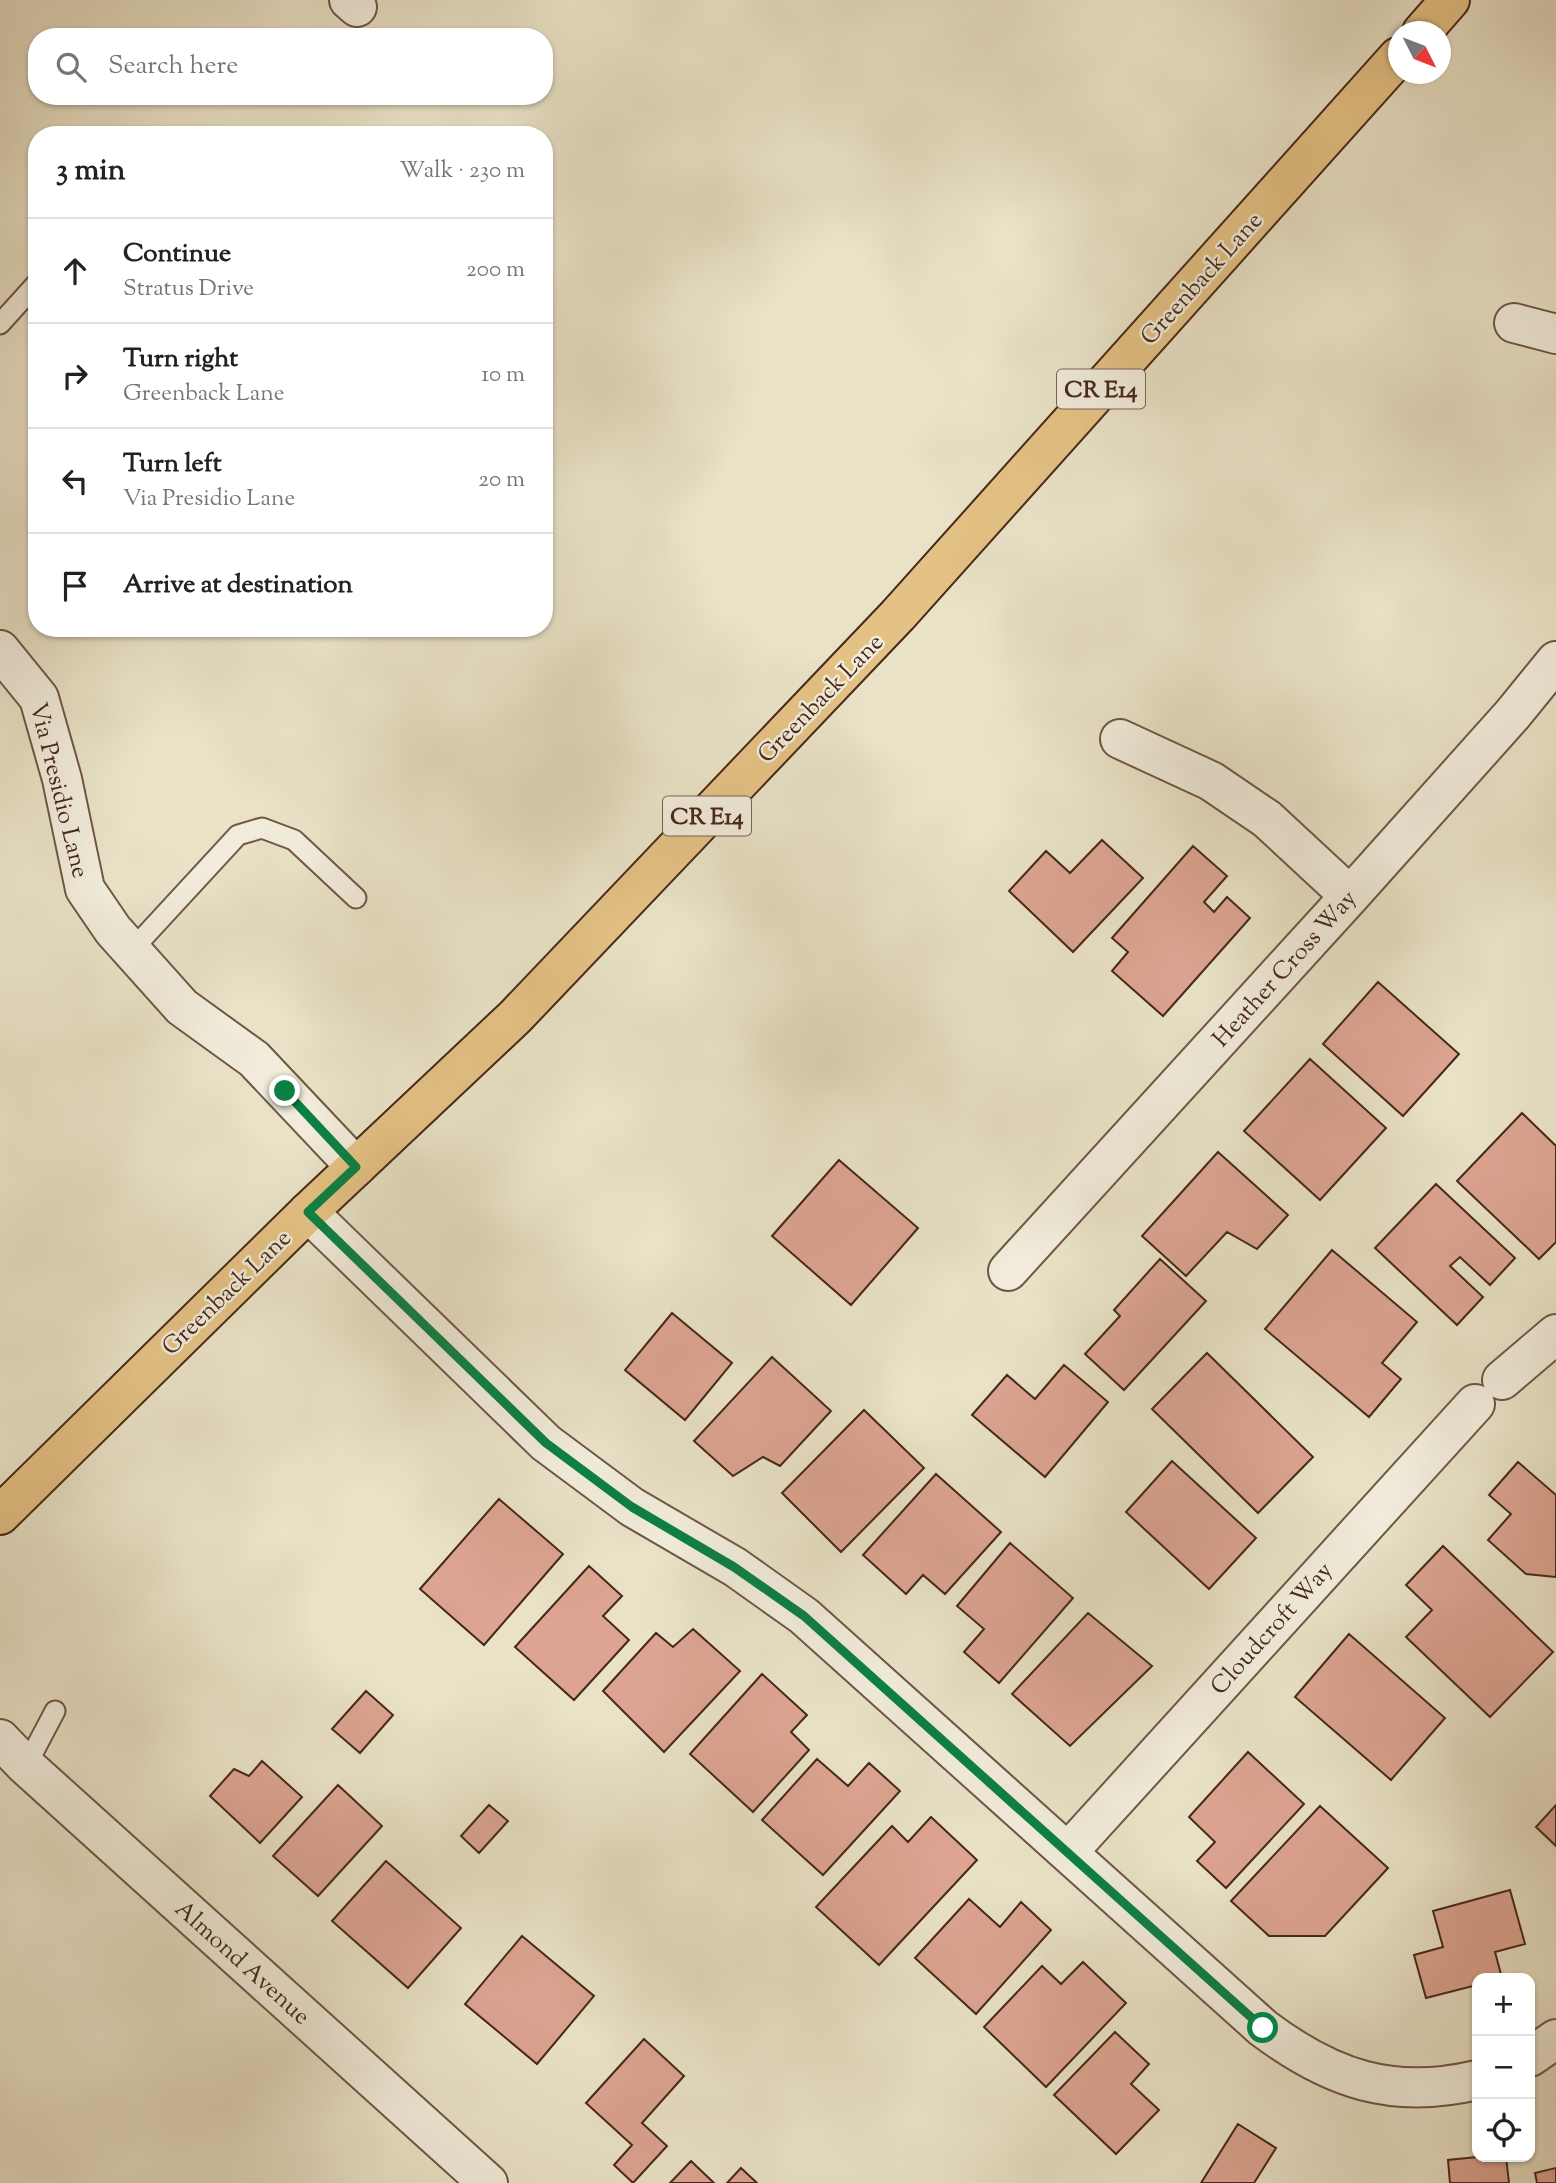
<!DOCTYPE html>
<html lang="en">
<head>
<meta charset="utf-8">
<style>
  :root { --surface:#fff; --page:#f2f2f2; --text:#222; --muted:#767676; --line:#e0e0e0 }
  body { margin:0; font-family:"Sorts Mill Goudy",serif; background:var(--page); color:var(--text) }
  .controls { position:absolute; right:21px; bottom:21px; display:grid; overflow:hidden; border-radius:14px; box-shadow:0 2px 5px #0004 }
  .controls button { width:63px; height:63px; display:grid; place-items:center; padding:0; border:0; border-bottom:2px solid var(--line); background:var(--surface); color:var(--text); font:35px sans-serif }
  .compass { position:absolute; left:1388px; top:21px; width:63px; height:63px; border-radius:50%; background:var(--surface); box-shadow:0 2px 5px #0004; rotate:132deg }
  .stop { position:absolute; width:21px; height:21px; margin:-16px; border:5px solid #0b8043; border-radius:50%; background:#fff }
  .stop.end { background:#0b8043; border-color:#fff; box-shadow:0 2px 7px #0008 }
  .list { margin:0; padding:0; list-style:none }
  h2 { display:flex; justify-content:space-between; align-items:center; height:91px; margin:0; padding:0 28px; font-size:30px }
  h2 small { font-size:23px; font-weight:400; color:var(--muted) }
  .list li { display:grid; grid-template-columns:46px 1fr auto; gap:21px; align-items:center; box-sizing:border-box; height:105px; padding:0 28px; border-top:2px solid var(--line) }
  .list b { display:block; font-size:26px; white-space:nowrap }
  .list p { margin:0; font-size:23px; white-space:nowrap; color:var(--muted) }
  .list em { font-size:23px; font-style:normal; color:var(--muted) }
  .icon { flex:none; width:38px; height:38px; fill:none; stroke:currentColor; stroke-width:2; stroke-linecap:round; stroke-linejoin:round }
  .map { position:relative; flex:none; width:1556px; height:2183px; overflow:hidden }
  .search { position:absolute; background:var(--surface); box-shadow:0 2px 5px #0004; left:28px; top:28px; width:525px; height:77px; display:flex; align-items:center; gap:18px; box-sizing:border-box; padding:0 24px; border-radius:28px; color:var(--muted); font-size:26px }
  .panel { position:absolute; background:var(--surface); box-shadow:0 2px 5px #0004; left:28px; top:126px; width:525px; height:511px; border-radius:28px }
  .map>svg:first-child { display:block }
</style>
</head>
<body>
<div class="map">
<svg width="1556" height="2183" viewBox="0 0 1556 2183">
  <rect width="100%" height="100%" fill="#e9e2c7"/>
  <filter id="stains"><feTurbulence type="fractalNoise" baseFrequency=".00286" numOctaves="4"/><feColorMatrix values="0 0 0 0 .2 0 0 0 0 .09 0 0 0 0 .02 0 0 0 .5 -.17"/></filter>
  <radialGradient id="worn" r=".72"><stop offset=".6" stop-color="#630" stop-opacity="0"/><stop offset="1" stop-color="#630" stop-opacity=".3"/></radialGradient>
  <path fill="#dca491" stroke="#46281a" stroke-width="2" d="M1102,840L1143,878L1073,952L1009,891L1046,851L1070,873Z
    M1193,846L1227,876L1204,902L1214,912L1227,897L1250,918L1163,1016L1112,971L1128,952L1112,938Z
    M1378,982L1459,1054L1403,1116L1323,1044Z
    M1310,1059L1386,1128L1320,1200L1244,1131Z
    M1522,1113L1556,1146V1242L1539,1259L1457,1181Z
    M1218,1152L1288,1215L1257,1249L1227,1232L1186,1276L1142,1236Z
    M839,1160L918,1228L851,1305L772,1236Z
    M1436,1184L1515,1258L1490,1285L1460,1257L1450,1266L1483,1297L1457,1325L1375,1248Z
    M1332,1250L1417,1322L1382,1363L1401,1379L1369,1417L1265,1329Z
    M1160,1259L1206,1301L1124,1390L1085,1354L1120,1316L1114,1310Z
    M672,1313L732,1363L685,1420L625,1370Z
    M1207,1353L1313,1457L1258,1513L1152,1409Z
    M772,1357L831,1411L780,1466L763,1457L733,1476L694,1441Z
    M1064,1365L1108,1402L1045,1477L972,1415L1007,1375L1035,1399Z
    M864,1410L924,1468L841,1552L782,1493Z
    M1172,1461L1256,1538L1209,1589L1126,1512Z
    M1518,1462L1556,1495V1577L1526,1574L1488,1540L1511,1514L1489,1495Z
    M936,1474L1001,1532L945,1594L923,1575L906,1594L863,1555Z
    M499,1499L563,1554L484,1645L420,1589Z
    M1010,1543L1073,1598L999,1683L964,1652L984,1629L957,1606Z
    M1443,1546L1553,1652L1490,1717L1406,1637L1432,1610L1406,1585Z
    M589,1566L622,1596L603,1616L629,1640L574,1700L515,1647Z
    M1088,1613L1152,1666L1070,1746L1012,1694Z
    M693,1629L740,1671L664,1752L603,1691L656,1633L673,1647Z
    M1349,1634L1445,1718L1391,1780L1295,1697Z
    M762,1674L807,1715L791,1732L809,1750L753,1812L690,1754Z
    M366,1691L393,1715L360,1753L332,1729Z
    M1248,1752L1304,1804L1226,1888L1197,1861L1215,1842L1189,1817Z
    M817,1759L848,1786L869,1763L900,1791L823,1875L762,1820Z
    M262,1761L302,1797L260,1843L210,1796L234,1769L249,1776Z
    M338,1785L382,1826L318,1896L273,1856Z
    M489,1805L508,1821L479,1853L461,1836Z
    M1556,1805V1846L1536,1827Z
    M1320,1806L1388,1868L1325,1936H1269L1231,1901Z
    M931,1817L977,1860L879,1965L816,1907L892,1826L908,1842Z
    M386,1861L461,1928L408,1988L332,1921Z
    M1510,1890L1525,1944L1495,1952L1502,1978H1477V1985L1426,1998L1414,1955L1443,1947L1433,1911Z
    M969,1899L1000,1927L1021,1902L1051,1930L976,2014L915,1958Z
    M522,1936L594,1996L537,2064L465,2004Z
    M1083,1962L1126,2003L1046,2087L984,2027L1042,1966L1061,1984Z
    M1115,2032L1149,2064L1131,2084L1159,2110L1116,2154L1054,2095Z
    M644,2039L684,2076L642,2123L667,2146L633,2183L614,2165L632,2145L586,2103Z
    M1238,2124L1276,2148L1254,2183H1201Z
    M1477,2157H1506L1509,2183H1450L1448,2160Z
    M691,2161L714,2183H670Z
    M741,2168L757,2183H727Z
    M1556,2168V2183H1537L1535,2173Z"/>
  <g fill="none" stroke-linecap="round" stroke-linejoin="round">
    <g stroke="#6f5645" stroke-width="23">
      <path id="service" d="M0,324L37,283
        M131,951L238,835L262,828L294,840L356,898
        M26,1766L55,1711"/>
    </g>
    <g stroke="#6f5645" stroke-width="42">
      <path id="minor" d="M349,0L357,7
        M1514,323L1556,334
        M0,650L39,698L62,779L85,889L113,930L182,1007L254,1059L356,1167
        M1120,739L1211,781L1267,819L1350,896
        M308,1212L546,1443L632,1507L735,1567L804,1616L1263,2028C1331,2079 1392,2100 1477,2080
        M1008,1271L1350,896L1512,715L1556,661
        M1502,1380L1556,1334
        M1068,1852L1475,1404
        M1530,2057L1556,2039"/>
    </g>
    <g stroke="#6f5645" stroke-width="42">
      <path id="tertiary" d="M0,1739L26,1766L488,2183"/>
    </g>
    <g stroke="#46281a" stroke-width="42">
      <path id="primary" d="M1422,32L1450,0
        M0,1515L308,1212L515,1017L898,615L1398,57"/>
    </g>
    <use href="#service" stroke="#f1ecdb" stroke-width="19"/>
    <use href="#minor" stroke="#f1ecdb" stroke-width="38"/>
    <use href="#tertiary" stroke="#f1ecdb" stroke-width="38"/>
    <use href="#primary" stroke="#e4c184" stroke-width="38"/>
  </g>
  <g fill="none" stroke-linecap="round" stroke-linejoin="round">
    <path stroke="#0b8043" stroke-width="9" d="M285,1091L356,1167L308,1212L546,1443L632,1507L734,1567L804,1616L1263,2028"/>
  </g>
  <g text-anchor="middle" stroke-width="5" stroke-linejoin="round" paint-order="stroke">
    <g fill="#f1ecdb" stroke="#796354" stroke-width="2">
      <rect x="1057" y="369.5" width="88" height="39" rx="5"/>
      <rect x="663" y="796.5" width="88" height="39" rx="5"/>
    </g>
    <g font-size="23" font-weight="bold" fill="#46281a">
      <text x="1101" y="397">CR E14</text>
      <text x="707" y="824">CR E14</text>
    </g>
    <g font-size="24" fill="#46281a" stroke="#f1ecdb">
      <text transform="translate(1201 278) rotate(-48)" y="8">Greenback Lane</text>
      <text transform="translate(820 698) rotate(-46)" y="8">Greenback Lane</text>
      <text transform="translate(60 790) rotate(76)" y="8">Via Presidio Lane</text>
      <text transform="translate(1284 968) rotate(-48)" y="8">Heather Cross Way</text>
      <text transform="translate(226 1292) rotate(-44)" y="8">Greenback Lane</text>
      <text transform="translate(1271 1628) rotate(-48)" y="8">Cloudcroft Way</text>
      <text transform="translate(243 1962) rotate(42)" y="8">Almond Avenue</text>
    </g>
  </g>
  <rect width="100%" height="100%" filter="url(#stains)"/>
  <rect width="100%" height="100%" fill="url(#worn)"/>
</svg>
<div class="controls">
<button>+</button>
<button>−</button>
<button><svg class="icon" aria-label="locate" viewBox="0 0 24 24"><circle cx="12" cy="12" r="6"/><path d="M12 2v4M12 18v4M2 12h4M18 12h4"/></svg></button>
</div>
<svg class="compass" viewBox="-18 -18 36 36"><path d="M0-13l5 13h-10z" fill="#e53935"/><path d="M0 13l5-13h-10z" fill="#767676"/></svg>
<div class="stop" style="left:1263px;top:2028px"></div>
<div class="stop end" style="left:285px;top:1091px"></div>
<div class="search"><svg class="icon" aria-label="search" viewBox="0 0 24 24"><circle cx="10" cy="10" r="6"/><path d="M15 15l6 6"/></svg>Search here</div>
<section class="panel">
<h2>3 min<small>Walk · 230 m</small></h2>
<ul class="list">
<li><svg class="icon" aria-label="ahead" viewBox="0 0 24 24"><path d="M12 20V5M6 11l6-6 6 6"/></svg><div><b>Continue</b><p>Stratus Drive</p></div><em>200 m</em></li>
<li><svg class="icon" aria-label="right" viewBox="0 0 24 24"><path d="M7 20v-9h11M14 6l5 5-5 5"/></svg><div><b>Turn right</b><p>Greenback Lane</p></div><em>10 m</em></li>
<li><svg class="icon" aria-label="left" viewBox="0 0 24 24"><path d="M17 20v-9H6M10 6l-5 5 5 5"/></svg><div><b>Turn left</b><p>Via Presidio Lane</p></div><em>20 m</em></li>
<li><svg class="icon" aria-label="arrive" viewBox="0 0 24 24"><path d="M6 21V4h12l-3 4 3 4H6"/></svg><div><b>Arrive at destination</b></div></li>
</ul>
</section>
</div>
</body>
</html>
